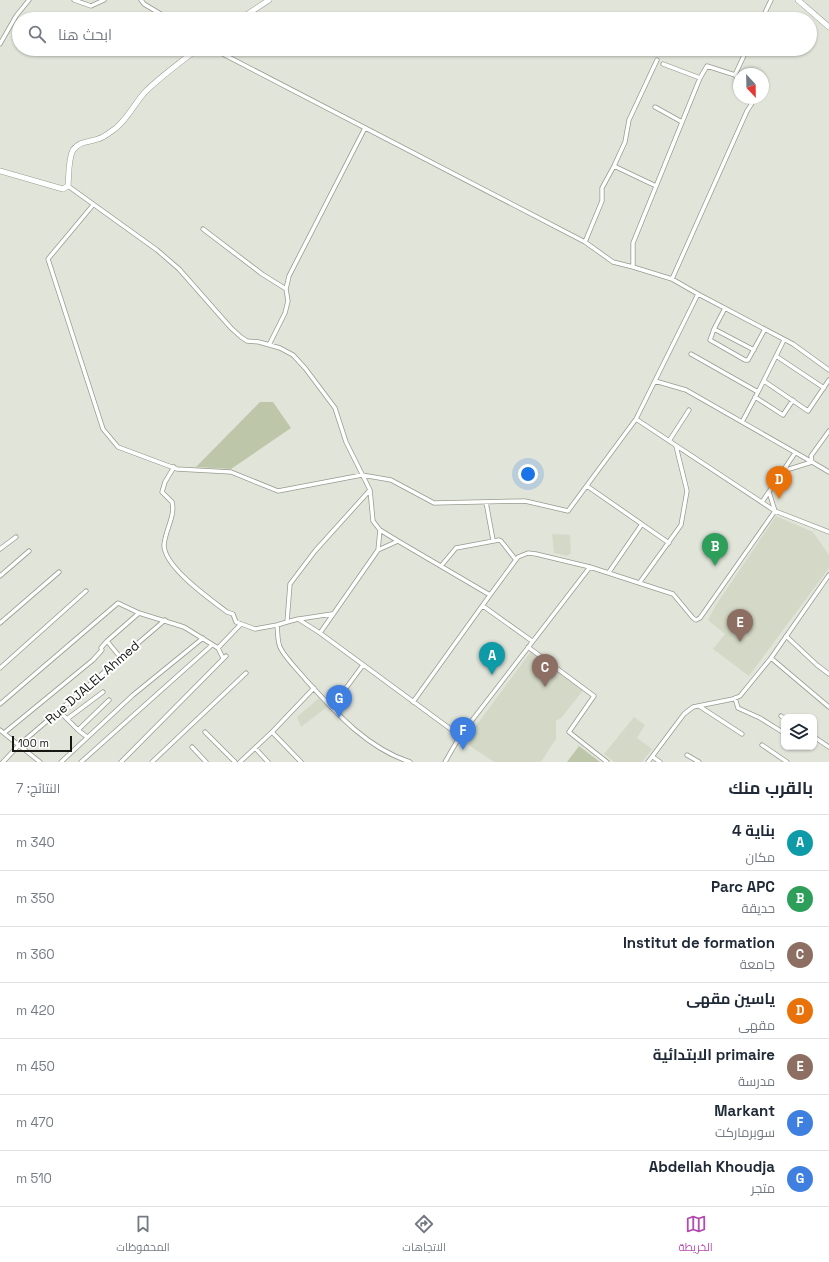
<!DOCTYPE html>
<html lang="ar">
<head>
<meta charset="utf-8">
<style>
  :root { --surface:#fff; --page:#f2f2f3; --text:#1f2937; --muted:#747a83; --line:#e0e1e3; --accent:#b44cb0 }
  body { margin:0; font-family:"Space Grotesk",Cairo,sans-serif; background:var(--page); color:var(--text); direction:rtl }
  .controls { position:absolute; right:12px; bottom:12px; display:grid; overflow:hidden; border-radius:8px; box-shadow:0 1px 3px #0004 }
  .controls button { width:36px; height:36px; display:grid; place-items:center; padding:0; border:0; border-bottom:1px solid var(--line); background:var(--surface); color:var(--text); font:20px sans-serif }
  .compass { position:absolute; left:733px; top:68px; width:36px; height:36px; border-radius:50%; background:var(--surface); box-shadow:0 1px 3px #0004; rotate:158deg }
  .scale { position:absolute; left:12px; bottom:10px; width:60px; box-sizing:border-box; padding-left:4px; border:2px solid #171814; border-top:0; font-size:11px; line-height:14px; white-space:nowrap; color:#171814; -webkit-text-stroke:3px #fff; paint-order:stroke }
  .you { position:absolute; left:528px; top:474px; width:14px; height:14px; margin:-10px; border:3px solid #fff; border-radius:50%; background:#1a73e8; box-shadow:0 0 0 6px #1a73e833 }
  .badge { display:grid; place-items:center; width:26px; height:26px; border-radius:50%; background:var(--accent); color:#fff; font-size:13px; font-weight:700 }
  .pin { position:absolute; translate:-50% -33px; filter:drop-shadow(0 1px 2px #0008) }
  .pin::after { content:''; position:absolute; top:21px; width:14px; height:12px; background:inherit; clip-path:polygon(0 0,100% 0,50% 100%) }
  .list { margin:0; padding:0; list-style:none }
  h2 { display:flex; justify-content:space-between; align-items:center; height:52px; margin:0; padding:0 16px; font-size:17px }
  h2 small { font-size:13px; font-weight:400; color:var(--muted) }
  .list li { display:grid; grid-template-columns:26px 1fr auto; gap:12px; align-items:center; box-sizing:border-box; height:56px; padding:0 16px; border-top:1px solid var(--line) }
  .list b { display:block; font-size:15px; white-space:nowrap }
  .list p { margin:0; font-size:13px; white-space:nowrap; color:var(--muted) }
  .list em { font-size:13px; font-style:normal; color:var(--muted) }
  .icon { flex:none; width:22px; height:22px; fill:none; stroke:currentColor; stroke-width:2; stroke-linecap:round; stroke-linejoin:round }
  .map { position:relative; flex:none; width:829px; height:762px; overflow:hidden; direction:ltr }
  .search { position:absolute; background:var(--surface); box-shadow:0 1px 3px #0004; left:12px; right:12px; top:12px; height:44px; display:flex; align-items:center; gap:10px; box-sizing:border-box; padding:0 14px; border-radius:22px; color:var(--muted); font-size:15px }
  .sheet { height:444px; background:var(--surface) }
  nav { display:flex; justify-content:space-around; align-items:center; box-sizing:border-box; height:56px; border-top:1px solid var(--line); background:var(--surface); font-size:11px; color:var(--muted) }
  nav a { display:grid; justify-items:center; gap:2px }
  nav .on { color:var(--accent) }
  .map>svg:first-child { display:block }
</style>
</head>
<body>
<div class="map">
<svg width="829" height="762" viewBox="0 0 829 762">
  <rect width="100%" height="100%" fill="#e1e4d9"/>
  <path fill="#d4d9c7" d="M776,516L813,532L829,555V568L749,676L713,649L725,634L708,620L716,605Z
    M552,534L570,535L571,553L567,556L554,553Z
    M532,650L585,688L561,718L556,721V739L541,762H494L464,742Z
    M319,698L327,707L301,727L297,717Z
    M634,717L645,725L637,738L652,749L642,762H614L604,754Z"/>
  <path fill="#bec6a9" d="M260,402H273L291,428L231,469L196,467Z
    M579,746L600,762H567Z"/>
  <g fill="none" stroke-linecap="round" stroke-linejoin="round">
    <g stroke="#989b90" stroke-width="5">
      <path id="street" d="M74,0L91,6L104,0
        M141,0L144,4L169,19
        M762,19L771,0
        M0,44L16,16L29,0
        M216,49L219,52L585,242L613,262L633,267
        M663,64L700,78
        M739,81L735,75L747,49
        M655,107L682,122
        M614,166L656,186
        M68,186L157,250L179,269L231,328L241,337L247,341L259,342L280,348L293,355L305,368L335,408L346,442L370,490L373,521L380,530L398,541
        M93,205L48,259L103,429L118,447L177,469L231,472L278,491L362,475L391,480L434,503L525,501L568,511L636,419L698,294L793,344L829,370
        M203,229L262,274L286,289
        M585,242L602,201V188L614,166L625,142L629,120L657,60
        M672,279L633,267V243L700,78L707,66L735,75
        M698,294L672,279L747,111L754,100L752,98
        M725,308L714,329L710,340L745,360H748L765,329
        M714,329L754,350
        M269,345L285,313L288,301L286,289L289,276L365,128
        M691,354L758,392
        M776,356L824,388
        M655,381L686,390L812,462
        M764,381L808,411L829,380
        M755,397L783,415L793,400
        M636,419L775,511L829,532
        M742,422L758,392L784,340
        M829,431L811,456L812,462L829,472
        M669,441L689,410
        M174,467L165,482L162,492L172,502C173,506 173,511 172,515C170,525 165,534 164,545C164,567 210,599 227,612L233,614L236,622L255,629L277,625
        M783,471L812,462
        M587,486L669,543
        M370,490L315,551L290,584L287,622L277,625C278,632 277,643 281,649C287,660 298,670 306,680C336,713 367,748 410,762
        M486,502L493,540
        M762,502L795,453
        M0,549L16,537
        M378,550L380,530
        M441,566L456,548L499,540L501,541L516,560
        M609,572L642,524
        M0,576L29,551
        M640,582L681,525L687,491L676,446
        M483,606L532,641
        M299,619L332,614
        M287,622L298,619L320,633L378,550L398,541L490,595L518,557L528,553L536,554L590,567L673,594L693,618L696,620L700,618L775,511L769,492
        M0,623L59,572
        M320,633L460,736
        M786,636L817,665L829,674
        M107,641L120,657
        M528,647L594,696L569,732L607,762
        M218,648L223,658
        M771,658L829,707
        M0,668L86,591
        M735,698L738,708L760,718L784,733
        M413,702L490,595
        M0,704L118,603L139,613L184,627L218,648L241,624
        M699,706L742,734
        M332,707L363,665
        M59,711L67,719
        M781,716L784,718
        M0,730L40,762
        M78,730L67,719L103,692
        M205,732L235,762
        M272,732L301,762
        M4,733L93,660L102,650L101,648L107,641L139,613
        M87,737L78,730L109,700
        M814,737L829,747
        M762,745L787,762
        M192,747L206,762
        M255,748L268,762
        M687,755L699,762
        M653,757L660,762
        M3,762L19,745L165,620
        M61,762L133,695L203,638
        M81,762L212,645
        M121,762L226,656
        M152,762L246,673
        M240,762L272,732L314,688
        M445,762L460,736L590,567
        M648,762L684,714L693,707L733,699L740,696L771,658L829,575"/>
    </g>
    <g stroke="#989b90" stroke-width="6">
      <path id="secondary" d="M798,0L829,27
        M240,19L269,0
        M0,171L63,189L68,186C69,176 68,159 73,150C79,141 90,142 98,139C105,137 110,132 116,128C128,118 135,103 145,92C161,76 180,63 197,49"/>
    </g>
    <use href="#street" stroke="#fff" stroke-width="3.5"/>
    <use href="#secondary" stroke="#fff" stroke-width="5"/>
  </g>
  <g text-anchor="middle" stroke-width="4" stroke-linejoin="round" paint-order="stroke">
    <g font-size="13" fill="#171814" stroke="#fff">
      <text transform="translate(92 682) rotate(-41)" y="5">Rue DJALEL Ahmed</text>
    </g>
  </g>
</svg>
<div class="controls">
<button><svg class="icon" aria-label="layers" viewBox="0 0 24 24"><path d="M12 4l9 5-9 5-9-5zM3 14l9 5 9-5"/></svg></button>
</div>
<svg class="compass" viewBox="-18 -18 36 36"><path d="M0-13l5 13h-10z" fill="#e53935"/><path d="M0 13l5-13h-10z" fill="#747a83"/></svg>
<div class="scale">100 m</div>
<div class="you"></div>
<div class="pin badge" style="left:492px;top:675px;background:#0f9aa8">A</div>
<div class="pin badge" style="left:715px;top:566px;background:#2e9e5b">B</div>
<div class="pin badge" style="left:545px;top:687px;background:#8d6e63">C</div>
<div class="pin badge" style="left:779px;top:499px;background:#e8710a">D</div>
<div class="pin badge" style="left:740px;top:642px;background:#8d6e63">E</div>
<div class="pin badge" style="left:463px;top:750px;background:#3f7fe0">F</div>
<div class="pin badge" style="left:339px;top:718px;background:#3f7fe0">G</div>
<div class="search"><svg class="icon" aria-label="search" viewBox="0 0 24 24"><circle cx="10" cy="10" r="6"/><path d="M15 15l6 6"/></svg>ابحث هنا</div>
</div>
<section class="sheet">
<h2>بالقرب منك<small>النتائج: 7</small></h2>
<ul class="list">
<li><span class="badge" style="background:#0f9aa8">A</span><div><b>بناية 4</b><p>مكان</p></div><em>340 m</em></li>
<li><span class="badge" style="background:#2e9e5b">B</span><div><b>Parc APC</b><p>حديقة</p></div><em>350 m</em></li>
<li><span class="badge" style="background:#8d6e63">C</span><div><b>Institut de formation</b><p>جامعة</p></div><em>360 m</em></li>
<li><span class="badge" style="background:#e8710a">D</span><div><b>ياسين مقهى</b><p>مقهى</p></div><em>420 m</em></li>
<li><span class="badge" style="background:#8d6e63">E</span><div><b>primaire الابتدائية</b><p>مدرسة</p></div><em>450 m</em></li>
<li><span class="badge" style="background:#3f7fe0">F</span><div><b>Markant</b><p>سوبرماركت</p></div><em>470 m</em></li>
<li><span class="badge" style="background:#3f7fe0">G</span><div><b>Abdellah Khoudja</b><p>متجر</p></div><em>510 m</em></li>
</ul>
</section>
<nav>
<a class="on"><svg class="icon" aria-label="map" viewBox="0 0 24 24"><path d="M3 6l6-2 6 2 6-2v14l-6 2-6-2-6 2zM9 4v14M15 6v14"/></svg>الخريطة</a>
<a><svg class="icon" aria-label="directions" viewBox="0 0 24 24"><path d="M12 3l9 9-9 9-9-9zM9 14v-3h6M13 9l2 2-2 2"/></svg>الاتجاهات</a>
<a><svg class="icon" aria-label="saved" viewBox="0 0 24 24"><path d="M7 4h10v16l-5-4-5 4z"/></svg>المحفوظات</a>
</nav>
</body>
</html>
